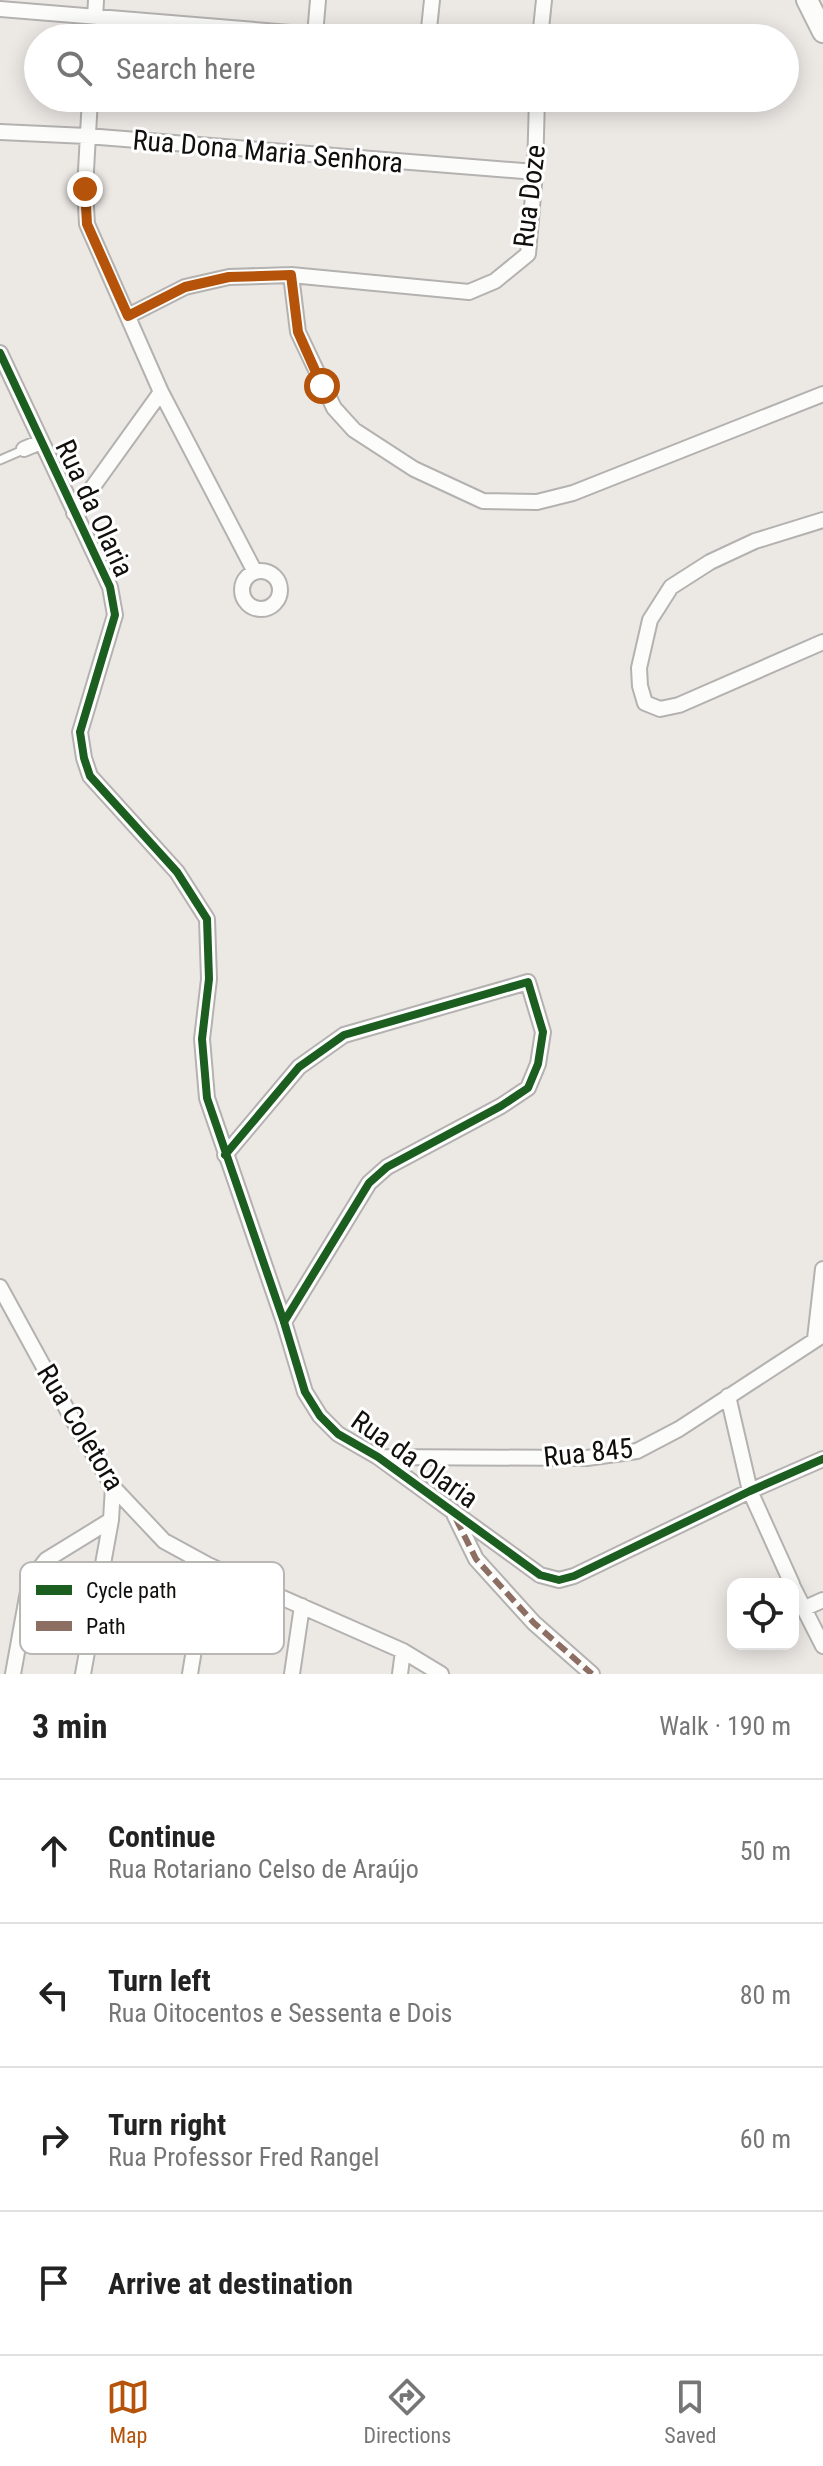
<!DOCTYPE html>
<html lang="en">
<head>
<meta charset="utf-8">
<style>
  :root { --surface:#fff; --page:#f2f2f2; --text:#222; --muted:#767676; --line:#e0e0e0; --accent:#b45309 }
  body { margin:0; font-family:"Roboto Condensed",sans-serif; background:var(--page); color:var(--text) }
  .controls { position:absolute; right:24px; bottom:24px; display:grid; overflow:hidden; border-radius:16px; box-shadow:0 4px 20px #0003 }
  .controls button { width:72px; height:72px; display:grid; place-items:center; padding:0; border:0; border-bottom:2px solid var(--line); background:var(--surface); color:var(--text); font:40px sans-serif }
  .stop { position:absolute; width:24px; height:24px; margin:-18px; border:6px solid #b45309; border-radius:50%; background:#fff }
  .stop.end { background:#b45309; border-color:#fff; box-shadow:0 2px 8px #0008 }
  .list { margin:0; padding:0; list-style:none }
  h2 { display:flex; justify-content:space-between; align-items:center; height:104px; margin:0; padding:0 32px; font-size:34px }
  h2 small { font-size:26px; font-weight:400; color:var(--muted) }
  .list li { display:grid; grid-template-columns:52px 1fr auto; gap:24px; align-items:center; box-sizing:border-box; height:144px; padding:0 32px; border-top:2px solid var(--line) }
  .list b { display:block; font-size:30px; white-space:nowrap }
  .list p { margin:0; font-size:26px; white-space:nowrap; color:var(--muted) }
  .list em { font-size:26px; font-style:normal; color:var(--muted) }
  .icon { flex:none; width:44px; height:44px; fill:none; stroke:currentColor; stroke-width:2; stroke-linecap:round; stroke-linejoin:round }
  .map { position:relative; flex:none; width:823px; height:1674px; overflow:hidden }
  .search { position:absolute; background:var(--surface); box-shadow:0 4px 20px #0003; left:24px; right:24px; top:24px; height:88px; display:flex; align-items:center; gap:20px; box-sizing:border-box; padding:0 28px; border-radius:44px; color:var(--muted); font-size:30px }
  .sheet { height:680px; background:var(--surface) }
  nav { display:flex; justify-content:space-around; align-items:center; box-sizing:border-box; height:112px; border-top:2px solid var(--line); background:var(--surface); font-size:22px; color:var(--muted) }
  nav a { display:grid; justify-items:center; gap:4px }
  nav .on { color:var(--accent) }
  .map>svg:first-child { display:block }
</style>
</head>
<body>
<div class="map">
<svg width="823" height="1674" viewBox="0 0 823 1674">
  <rect width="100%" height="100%" fill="#ece9e5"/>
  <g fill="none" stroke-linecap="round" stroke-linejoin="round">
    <g stroke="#b4b2b0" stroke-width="11">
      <path id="lane" d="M0,460L23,450"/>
    </g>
    <g stroke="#b4b2b0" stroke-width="18">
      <path id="street" d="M0,9L352,38
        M315,35L318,0
        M94,38L96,0
        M428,38L432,0
        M540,38L544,0
        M90,98L85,189L87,224L161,392L255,572
        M0,132L87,136L535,172
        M291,275L298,332L334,408L354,430L414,469L483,501L537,502L573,493L823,394
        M128,316L185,287L229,277L291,275L469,292L495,281L528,254L535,172L537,98
        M0,353L110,587L115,615L80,732L84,758L90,776L177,872L207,919L209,979L202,1039L207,1098L284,1322L305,1392L320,1416L338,1434L378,1457L540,1575L559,1580L574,1576L750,1491L823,1459
        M24,449L41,442
        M74,513L161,392
        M823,520L755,541L710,562L671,587L650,620L639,668L640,686L645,703L660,709L679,705L823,642
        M242 590a19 19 0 1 1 38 0a19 19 0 1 1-38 0Z
        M225,1155L299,1067L344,1035L528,982L543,1032L538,1064L528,1088L501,1106L387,1167L369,1183L284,1322
        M0,1287L70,1415L113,1487L164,1541L208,1565L403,1651L441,1674
        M815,1339L823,1269
        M728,1396L750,1491L792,1584
        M378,1457L587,1458L637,1451L679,1429L823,1335
        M453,1512L476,1559L534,1623L592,1674
        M793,1587L823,1646
        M803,1609L823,1600
        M13,1674L30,1580L46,1560L111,1520
        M83,1674L111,1520L113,1487
        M190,1674L208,1565
        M292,1674L302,1606
        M400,1674L403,1651"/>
    </g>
    <g stroke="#b4b2b0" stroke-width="24">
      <path id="secondary" d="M807,0L823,32"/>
    </g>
    <use href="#lane" stroke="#fcfcfb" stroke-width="7"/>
    <use href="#street" stroke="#fcfcfb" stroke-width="14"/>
    <use href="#secondary" stroke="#fcfcfb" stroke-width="20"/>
    <path stroke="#8d6e63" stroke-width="6" stroke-dasharray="12 6" stroke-linecap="butt" d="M456,1519L476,1559L534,1623L592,1674"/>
    <g stroke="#fff" stroke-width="13">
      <path id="cycleway" d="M0,353L110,587L115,615L80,732L84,758L90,776L177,872L207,919L209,979L202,1039L207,1098L284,1322L305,1392L320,1416L338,1434L378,1457L540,1575L559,1580L574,1576L750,1491L823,1459
        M225,1155L299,1067L344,1035L528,982L543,1032L538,1064L528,1088L501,1106L387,1167L369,1183L284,1322"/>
    </g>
    <use href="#cycleway" stroke="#1b5e20" stroke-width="8"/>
  </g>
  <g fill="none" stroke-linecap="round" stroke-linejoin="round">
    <path stroke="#b45309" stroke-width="10" d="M85,189L87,224L128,316L185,287L229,277L291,275L298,332L322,386"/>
  </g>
  <g text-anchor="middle" stroke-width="6" stroke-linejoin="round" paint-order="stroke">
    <g font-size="28" fill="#110f0d" stroke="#fff">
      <text transform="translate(268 151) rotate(5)" y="10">Rua Dona Maria Senhora</text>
      <text transform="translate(529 196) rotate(-83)" y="10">Rua Doze</text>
      <text transform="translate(95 508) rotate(65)" y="10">Rua da Olaria</text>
      <text transform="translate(81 1427) rotate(59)" y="10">Rua Coletora</text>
      <text transform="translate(588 1452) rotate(-6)" y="10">Rua 845</text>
      <text transform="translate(415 1459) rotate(35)" y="10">Rua da Olaria</text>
    </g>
  </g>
  <rect x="20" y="1562" width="264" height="92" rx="12" fill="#fff" stroke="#b8b7b6" stroke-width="2"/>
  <rect x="36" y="1585" width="36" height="10" fill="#1b5e20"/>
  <rect x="36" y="1621" width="36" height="10" fill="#8d6e63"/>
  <g font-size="22" fill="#110f0d">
    <text x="86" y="1598">Cycle path</text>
    <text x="86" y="1634">Path</text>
  </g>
</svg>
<div class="controls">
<button><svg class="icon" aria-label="locate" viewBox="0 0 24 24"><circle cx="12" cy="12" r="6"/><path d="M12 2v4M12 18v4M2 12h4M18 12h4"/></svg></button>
</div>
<div class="stop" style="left:322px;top:386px"></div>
<div class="stop end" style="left:85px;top:189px"></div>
<div class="search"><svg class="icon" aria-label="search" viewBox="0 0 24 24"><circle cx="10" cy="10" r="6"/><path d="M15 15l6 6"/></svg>Search here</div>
</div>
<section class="sheet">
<h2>3 min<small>Walk · 190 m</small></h2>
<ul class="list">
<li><svg class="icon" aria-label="ahead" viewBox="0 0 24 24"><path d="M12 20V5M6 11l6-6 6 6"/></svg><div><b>Continue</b><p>Rua Rotariano Celso de Araújo</p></div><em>50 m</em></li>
<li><svg class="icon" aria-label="left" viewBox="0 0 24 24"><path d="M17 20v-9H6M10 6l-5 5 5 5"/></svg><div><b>Turn left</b><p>Rua Oitocentos e Sessenta e Dois</p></div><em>80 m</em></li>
<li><svg class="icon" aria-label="right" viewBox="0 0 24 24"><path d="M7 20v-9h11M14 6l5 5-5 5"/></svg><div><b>Turn right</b><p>Rua Professor Fred Rangel</p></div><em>60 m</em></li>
<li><svg class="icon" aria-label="arrive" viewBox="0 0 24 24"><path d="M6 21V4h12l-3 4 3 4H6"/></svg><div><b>Arrive at destination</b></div></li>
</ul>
</section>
<nav>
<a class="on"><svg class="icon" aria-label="map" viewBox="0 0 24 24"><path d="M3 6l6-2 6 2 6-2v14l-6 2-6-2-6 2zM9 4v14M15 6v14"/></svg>Map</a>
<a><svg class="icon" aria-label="directions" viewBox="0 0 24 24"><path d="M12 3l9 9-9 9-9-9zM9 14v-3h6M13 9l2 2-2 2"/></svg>Directions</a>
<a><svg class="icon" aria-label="saved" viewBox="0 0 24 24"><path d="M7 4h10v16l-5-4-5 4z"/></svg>Saved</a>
</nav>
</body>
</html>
